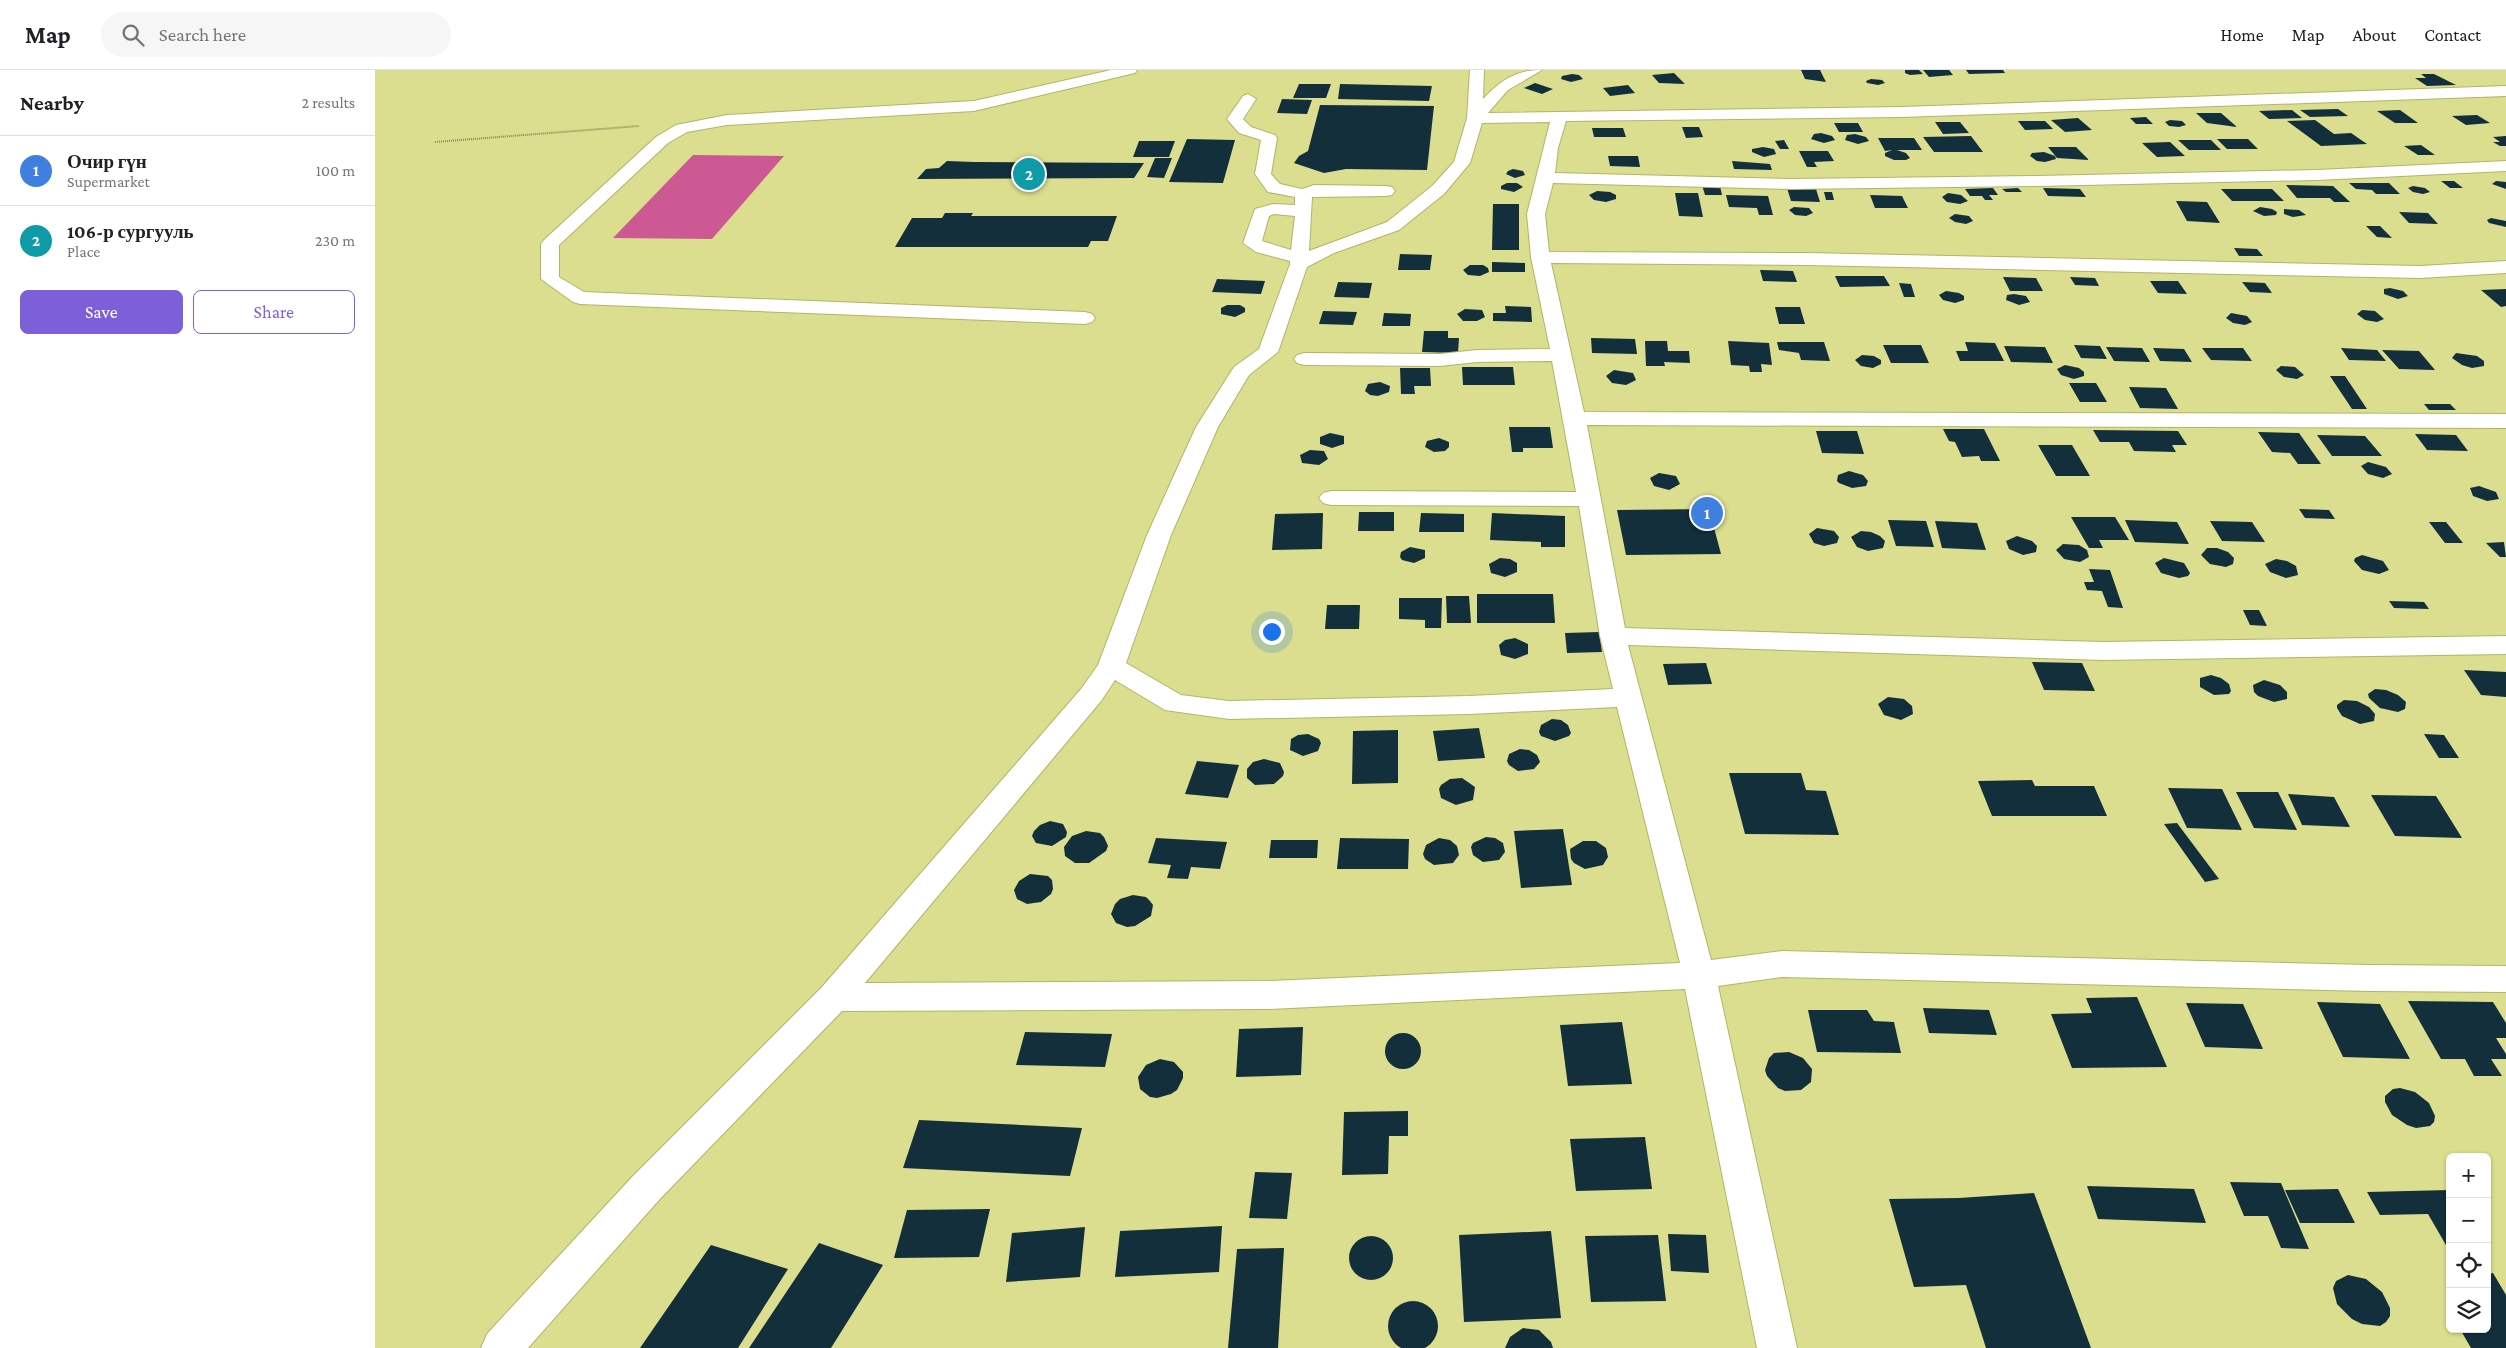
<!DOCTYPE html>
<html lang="en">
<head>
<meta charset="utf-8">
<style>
  :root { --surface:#fff; --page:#f6f6f6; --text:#202124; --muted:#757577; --line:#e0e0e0; --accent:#7d5fda }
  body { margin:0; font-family:"Crimson Pro",serif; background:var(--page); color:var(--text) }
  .controls { position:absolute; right:15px; bottom:15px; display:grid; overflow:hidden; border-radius:8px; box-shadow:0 1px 4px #0004 }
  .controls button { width:45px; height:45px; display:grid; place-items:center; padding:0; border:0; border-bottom:1px solid var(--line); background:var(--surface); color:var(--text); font:25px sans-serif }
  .you { position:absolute; left:896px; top:561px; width:18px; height:18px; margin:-12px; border:4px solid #fff; border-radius:50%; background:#1a73e8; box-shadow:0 0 0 8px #1a73e833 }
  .badge { display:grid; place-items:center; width:32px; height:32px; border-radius:50%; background:var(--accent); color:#fff; font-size:16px; font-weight:700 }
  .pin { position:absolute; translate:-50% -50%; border:2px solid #fff; box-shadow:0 1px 5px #0006 }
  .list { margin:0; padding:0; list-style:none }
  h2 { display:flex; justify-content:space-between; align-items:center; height:65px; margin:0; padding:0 20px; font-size:21px }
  h2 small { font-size:16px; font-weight:400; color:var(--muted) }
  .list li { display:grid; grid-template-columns:32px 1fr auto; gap:15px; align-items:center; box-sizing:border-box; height:70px; padding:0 20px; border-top:1px solid var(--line) }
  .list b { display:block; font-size:19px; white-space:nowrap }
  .list p { margin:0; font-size:16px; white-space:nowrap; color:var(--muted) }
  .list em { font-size:16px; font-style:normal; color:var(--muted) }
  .actions { display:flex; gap:10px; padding:15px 20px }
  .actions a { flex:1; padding:11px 0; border:1px solid var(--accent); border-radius:8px; text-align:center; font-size:18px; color:var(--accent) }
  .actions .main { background:var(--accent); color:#fff }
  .icon { flex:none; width:28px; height:28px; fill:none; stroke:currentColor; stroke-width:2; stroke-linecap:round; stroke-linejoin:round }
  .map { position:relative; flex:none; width:2131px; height:1278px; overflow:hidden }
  header { display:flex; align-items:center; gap:30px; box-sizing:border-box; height:70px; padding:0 25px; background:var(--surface); border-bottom:1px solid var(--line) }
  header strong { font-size:24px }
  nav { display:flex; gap:28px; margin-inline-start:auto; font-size:18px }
  .search { width:350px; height:45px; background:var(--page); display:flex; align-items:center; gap:12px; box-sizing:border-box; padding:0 18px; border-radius:28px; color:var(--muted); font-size:19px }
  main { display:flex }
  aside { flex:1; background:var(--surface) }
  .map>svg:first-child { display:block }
</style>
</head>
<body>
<header>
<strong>Map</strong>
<div class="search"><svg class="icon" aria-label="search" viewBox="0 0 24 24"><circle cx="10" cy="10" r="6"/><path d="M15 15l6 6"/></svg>Search here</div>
<nav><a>Home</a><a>Map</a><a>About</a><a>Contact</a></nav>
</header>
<main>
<aside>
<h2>Nearby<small>2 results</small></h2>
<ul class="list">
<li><span class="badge" style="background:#3f7fe0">1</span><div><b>Очир гүн</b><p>Supermarket</p></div><em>100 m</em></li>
<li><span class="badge" style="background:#0f9aa8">2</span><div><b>106-р сургууль</b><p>Place</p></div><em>230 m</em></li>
</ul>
<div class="actions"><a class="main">Save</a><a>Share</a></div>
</aside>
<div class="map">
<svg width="2131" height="1278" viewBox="0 0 2131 1278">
  <rect width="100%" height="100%" fill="#dade8e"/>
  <path fill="#cc5993" d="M318,85L409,86L337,169L238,168Z"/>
  <path fill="#132f3c" d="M1426,0H1445L1451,12L1430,9Z
    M1530,0H1544L1548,4L1535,5L1530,3Z
    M1548,0H1574L1578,5L1554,7Z
    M1591,0H1628L1630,3L1594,4Z
    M1299,3L1310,14L1284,13L1277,5Z
    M1197,4L1204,5L1208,9L1196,12L1186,9L1187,6Z
    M2046,4H2059L2081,15L2052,16L2040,8H2051Z
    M1496,9L1507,10L1510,13L1503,15L1492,13L1491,11Z
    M1160,13L1178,19L1167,24L1149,18Z
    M924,14H956L951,28H918Z
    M965,14L1057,16L1054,31L963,29Z
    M1253,15L1260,23L1235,26L1228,18Z
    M907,29L937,30L932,44L902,43Z
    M945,35L1059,36L1052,100L971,99L949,103L919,93L924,86L933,81Z
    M1963,39L1973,46L1935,47L1925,40Z
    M1917,40L1927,48L1894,49L1884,41Z
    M2025,40L2043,53H2020L2002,41Z
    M1821,43H1846L1862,57L1832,53Z
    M2102,45L2115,53L2091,55L2077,46Z
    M1771,47L1778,54H1761L1755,48Z
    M1703,48L1717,60L1690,62L1676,50Z
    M1795,50L1807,51L1811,55L1804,57L1794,56L1790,52Z
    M1940,50L1959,64L1976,63L1992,74L1946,76L1912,51Z
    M1643,51H1670L1678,59L1650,60Z
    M1560,52H1585L1594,63L1568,64Z
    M1459,53H1483L1488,62H1464Z
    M1307,57H1324L1328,67L1311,68Z
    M1217,58H1248L1251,67H1219Z
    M1446,63L1457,66L1460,70L1449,73L1436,69L1439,64Z
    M1480,64L1491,67L1494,71L1483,74L1470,70L1472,65Z
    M1596,66L1608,82H1559L1548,67Z
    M2131,66V76H2125L2118,72H2125L2118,67Z
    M1503,68H1539L1547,80H1522L1531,83L1535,88L1531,90H1519L1510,86V83L1517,80L1510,81Z
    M812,69L860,70L848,113L794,112Z
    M1842,69H1873L1883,79H1852Z
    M1409,70L1414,79H1405L1400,71Z
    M1803,70H1836L1846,80H1814Z
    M764,71H800L794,87H758Z
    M1795,72L1810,86L1782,87L1767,73Z
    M2046,75L2060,85H2043L2029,76Z
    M1388,77L1399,79L1401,84L1389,87L1377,82V79Z
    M1673,77H1701L1714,90L1682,88Z
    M1424,81H1453L1459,91L1439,92L1442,97H1432Z
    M1669,82L1680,86L1681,89L1670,92L1662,91L1655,86L1657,83Z
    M1233,86H1263L1265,97L1235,96Z
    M780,88H797L789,108L772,107Z
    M572,91L599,92L769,93L759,108L542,109L551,99L564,98Z
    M1357,91L1395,94L1397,100L1359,99Z
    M1138,99L1148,101L1150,105L1140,108L1131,104L1133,101Z
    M2066,111H2079L2088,118H2075Z
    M2121,111L2131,112V119L2117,114Z
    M1132,113H1142L1148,117L1139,122L1126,119V116Z
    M1974,113H2014L2025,124H2001L1997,120L1981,119Z
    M1327,115L1345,116L1347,125H1330Z
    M1911,115L1958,116L1975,132H1959L1955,128H1922Z
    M2038,116L2050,118L2055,122L2048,124L2038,122L2033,118Z
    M1412,118L1441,119L1445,132L1416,131Z
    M1618,118L1623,125H1614L1618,130H1610L1607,126H1595L1590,119Z
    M1643,118L1647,122H1631L1627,119Z
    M1668,118L1705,119L1711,127L1673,126Z
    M1846,119H1897L1909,131H1857Z
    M1222,121L1235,122L1241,125V129L1231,132L1219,130L1214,125Z
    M1449,122H1457L1459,130H1451Z
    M1300,123H1323L1328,147L1304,146Z
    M1573,123L1586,125L1593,131L1585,134L1572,132L1567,127Z
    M1351,125L1393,126L1398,145H1384L1382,138L1354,137Z
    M1495,125L1527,126L1533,138H1500Z
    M1801,131L1832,132L1845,153L1812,151Z
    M1118,134H1144V180H1117Z
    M1419,137L1434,138L1438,143L1431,146L1420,145L1414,140Z
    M1885,137L1897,139L1902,142L1901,145L1889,146L1878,141Z
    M1909,139L1924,140L1931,145L1918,147L1909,144Z
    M2024,142L2053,143L2063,154L2034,153Z
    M570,143H598L596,146H742L733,171H716L713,177H520L537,148H567Z
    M1580,144L1594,146L1598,151L1591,154L1580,152L1574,148Z
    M2116,148L2131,151V157L2114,153L2112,150Z
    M1991,156H2005L2017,168L2002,167Z
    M1859,178L1882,179L1888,186H1864Z
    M1025,184L1057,185L1055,200H1023Z
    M1117,192L1150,193V202H1117Z
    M1095,195H1108L1113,198L1114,202L1105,206L1093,205L1088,200Z
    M1385,200L1418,201L1422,212L1388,211Z
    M1460,206H1509L1515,216L1465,217Z
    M1628,207L1661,208L1668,221H1635Z
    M1695,207L1720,208L1724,216L1700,215Z
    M842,209L890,211L886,224L837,222Z
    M1775,211H1803L1812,224L1783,223Z
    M963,212L997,213L994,228L959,227Z
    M1867,212L1890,213L1897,223L1875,222Z
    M1524,213L1536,214L1540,227H1529Z
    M2015,218L2028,221L2033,226L2023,229L2009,224V219Z
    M2131,219V236L2126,237L2106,220Z
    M1571,221L1584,223L1589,226V230L1580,233L1568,230L1564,225Z
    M1639,224L1651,226L1655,232L1644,235L1631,230L1632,225Z
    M852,235H865L870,238V242L860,247L846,244V238Z
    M1130,236L1156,237L1157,252L1118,251V243H1131Z
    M1400,237H1425L1430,254H1404Z
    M1090,239L1107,240L1110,247L1102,251H1088L1082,244Z
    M1987,240L2000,241L2009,249L2002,252L1990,250L1982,244Z
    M948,241L982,242L978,255L944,254Z
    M1009,243L1036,244L1035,256H1007Z
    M1856,243L1872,246L1877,252L1870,255L1858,253L1851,248Z
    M1049,261H1073V268H1084L1083,283L1047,282Z
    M1216,268L1260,269L1262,284L1217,283Z
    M1270,271H1292L1293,281H1314L1315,293L1289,292L1290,296H1271Z
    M1353,271L1394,273L1397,295L1386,294L1387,302H1375L1374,296L1356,295Z
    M1402,272H1449L1455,291L1426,290L1424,283L1404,280Z
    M1590,272L1620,273L1629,291H1585L1581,281H1593Z
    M1508,275H1546L1554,293H1516Z
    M1699,275L1725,276L1732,289L1706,288Z
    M1629,276L1670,277L1678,293L1636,292Z
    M1731,277L1767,278L1775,292L1739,291Z
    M1778,278L1809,279L1817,292L1785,291Z
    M1827,278H1868L1877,291L1836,290Z
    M1966,278L2002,280L2011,291L1974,290Z
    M2007,280L2044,281L2060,300L2024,299Z
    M2081,283L2102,286L2109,291V296L2097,298L2087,295L2077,288Z
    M1487,285L1499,286L1506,290V294L1498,298L1486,296L1480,290Z
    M1690,295L1704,298L1709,302V306L1699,309L1686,305L1682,299Z
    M1906,296L1920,297L1929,305L1922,309L1909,307L1901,300Z
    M1087,297H1138L1140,315H1088Z
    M1025,298H1055L1056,316H1039L1040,324H1026Z
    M1239,300L1258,303L1261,310L1251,315L1237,313L1231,306Z
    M1955,306H1970L1992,339H1977Z
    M1005,312L1015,316L1014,322L1003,326L995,325L990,321L993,314Z
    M1694,313H1721L1732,332H1705Z
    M1754,317L1791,318L1803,339L1765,338Z
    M2049,334H2075L2081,340H2054Z
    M1134,357H1175L1178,378H1148V382H1137Z
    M1568,359H1609L1625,391H1606L1604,386L1587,387L1580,372L1574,371Z
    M1718,360L1803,361L1812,375H1797L1801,382L1759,381L1754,372H1725Z
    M1441,361H1482L1489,384L1447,383Z
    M1883,362L1924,363L1946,394H1923L1915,383L1897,382Z
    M955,363L969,366V374L957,378L945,374V367Z
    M2040,364L2081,365L2093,381L2052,380Z
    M1942,365L1990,366L2007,386H1957Z
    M1064,368L1074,372V377L1070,381L1059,382L1050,377L1052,371Z
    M1663,375H1697L1715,406H1681Z
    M935,380L949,381L953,389L944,395L927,393L925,385Z
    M1993,392L2011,397L2017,404L2008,408L1993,404L1986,396Z
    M1474,401L1488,405L1493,411L1491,416L1477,418L1464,413L1462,411L1463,405Z
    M1284,403L1301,406L1305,414L1294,420L1279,416L1275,408Z
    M2104,416L2121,422L2124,429L2112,431L2098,426L2095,418Z
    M1334,439L1346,484L1251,485L1242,440Z
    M1924,439L1954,440L1960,449L1930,448Z
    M984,442H1019V461H983Z
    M948,443L947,479L897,480L900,444Z
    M1046,443L1089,444V462H1044Z
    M1117,443L1190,446V477H1166V472L1115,470Z
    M1696,447H1740L1754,470H1724L1728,478H1714Z
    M1513,450L1551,451L1559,477L1521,476Z
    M1750,450L1802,452L1814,474L1760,472Z
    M1560,451L1602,453L1611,480L1567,478Z
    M1835,451L1877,452L1890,472L1847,471Z
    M2054,452H2071L2088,473H2070Z
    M1442,458L1459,461L1464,467L1462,473L1449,476L1439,473L1434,464Z
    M1486,461L1496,462L1505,466L1510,471L1508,478L1493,481L1482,477L1476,467Z
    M1642,466L1657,471L1662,476L1661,482L1648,485L1634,479L1631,471Z
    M2129,472L2131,487H2125L2111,473Z
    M1688,474L1704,475L1712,480L1714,487L1705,492L1689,489L1681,480Z
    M1035,477L1050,480V488L1039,493L1027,490L1025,487L1026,482Z
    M1832,478H1842L1853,482L1859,488L1858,494L1851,497L1835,494L1826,485Z
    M1987,485L2008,491L2014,500L2004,504L1987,500L1979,491L1980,488Z
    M1125,488L1135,489L1142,493V502L1130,507L1116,503L1114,494Z
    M1789,488L1809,493L1815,503L1813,506L1804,508L1786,503L1780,493Z
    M1901,489L1912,491L1921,496L1923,505L1911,508L1895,502L1890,494Z
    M1714,499L1735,500L1748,538L1733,537L1727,521L1712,520L1709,512H1719Z
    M1102,524H1178L1180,553H1102Z
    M1071,526H1094L1096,553H1072Z
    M1024,528H1067L1066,558H1050V550L1024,549Z
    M2014,531L2049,532L2054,539L2019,538Z
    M952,535H985L984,559H950Z
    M1868,540H1884L1892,556L1875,555Z
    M1224,562L1227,582L1192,583L1190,563Z
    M1140,568L1153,574V584L1140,589L1126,585L1124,575L1130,570Z
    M1657,592L1707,593L1720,621L1669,620Z
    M1331,593L1337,614L1293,615L1288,594Z
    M2089,600L2131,602V627L2106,625Z
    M1836,605L1846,608L1854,614L1856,621L1854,624L1839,625L1825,617V608Z
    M1889,610L1905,615L1912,622V629L1899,632L1883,626L1879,622L1878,615Z
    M2000,619L2011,620L2023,625L2031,632L2030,639L2023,642L2005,638L1994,628L1993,624Z
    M1513,627L1529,629L1537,636L1538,644L1526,650L1509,645L1503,634Z
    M1969,630L1982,631L1994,637L2000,644L1999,651L1985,654L1967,646L1962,638V635Z
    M1177,649L1186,650L1193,655L1196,663L1194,666L1180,671L1166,666L1164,662L1166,655Z
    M1104,658L1110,688L1063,691L1058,661Z
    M1023,660V713L977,714L978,661Z
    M933,664L944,669L946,673L943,681L928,686L915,680L916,669L923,665Z
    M2049,664L2069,665L2084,688H2064Z
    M1145,679L1154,680L1162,685L1165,692L1159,699L1143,701L1134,695L1132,691L1134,684Z
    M889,689L905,693L909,702L908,706L899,714L880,715L872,708V699L878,692Z
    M822,691L864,695L853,728L810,724Z
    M1354,703H1426L1431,720L1451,721L1464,765L1370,764Z
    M1087,708L1100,717L1098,730L1081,735L1066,728L1064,719L1066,715L1075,709Z
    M1657,710L1660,716H1719L1732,746H1617L1603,711Z
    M1793,718L1847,719L1867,760L1812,758Z
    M1861,722H1903L1922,760L1879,758Z
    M1913,724L1959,727L1975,757L1927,755Z
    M1996,725L2061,726L2087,768L2020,766Z
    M675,751L688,754L692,762L691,767L677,776L661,773L657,766L659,761L665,755Z
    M1802,753L1844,809L1830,812L1789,754Z
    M1188,759L1197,815L1146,818L1139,761Z
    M711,761L725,763L729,767L733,776L731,781L714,793H700L690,786L689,777L697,766Z
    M1111,767L1120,768L1128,773L1130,782L1124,790L1108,792L1098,785L1096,777L1098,773Z
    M781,768L852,772L845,799L816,797L813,809L792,808L796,795L773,793Z
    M965,768L1034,769L1033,799H962Z
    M1064,768L1075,770L1082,776L1084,785L1078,793L1059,795L1050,789L1048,784L1051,775Z
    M896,770H943L942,788H894Z
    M1208,771H1221L1231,778L1233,787L1228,795L1210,799L1199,793L1196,789L1195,779Z
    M655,804L673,806L677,810L678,819L676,824L666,832L652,834L642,829L639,820L644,811Z
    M758,825L771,827L775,831L778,835L776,846L760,856L752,857L741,853L736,844L740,834L745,829Z
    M1762,927L1792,997L1697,998L1676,944L1717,943L1711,928Z
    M2033,931L2118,932L2131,953V968H2121L2131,984V989H2116L2127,1006H2099L2090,989H2066Z
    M1942,932L2005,934L2035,989L1968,987Z
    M1811,933L1868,934L1888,979L1830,977Z
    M1548,938L1614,940L1622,965L1554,963Z
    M1433,940H1492L1499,951L1519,952L1526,983L1442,982Z
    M1247,952L1257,1014L1193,1016L1185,955Z
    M928,957L926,1005L861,1007L864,959Z
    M650,962L737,964L730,997L641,995Z
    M1010 981a18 18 0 1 1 36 0a18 18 0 1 1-36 0Z
    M1414,982L1428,988L1437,999L1436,1012L1426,1020L1410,1021L1403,1018L1392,1006L1390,1000L1394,988L1399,983Z
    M785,989L799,992L808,1002V1008L802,1020L796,1024L782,1028L775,1027L765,1019L763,1007L771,995Z
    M2025,1018L2040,1022L2054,1033L2060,1046L2059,1052L2055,1056L2041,1058L2032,1055L2017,1045L2010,1032V1026L2018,1019Z
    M1033,1041V1066H1014L1013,1104L967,1105L969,1042Z
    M544,1050L707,1058L695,1106L528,1098Z
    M1270,1067L1277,1119L1201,1121L1195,1069Z
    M880,1102L917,1103L912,1149L874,1148Z
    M1855,1112L1906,1113L1934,1179L1906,1178L1893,1146H1869Z
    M1712,1116L1819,1119L1831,1153L1723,1149Z
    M1963,1119L1980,1153H1925L1910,1120Z
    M2075,1120V1182L2053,1144L2005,1145L1992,1122Z
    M1659,1123L1716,1278H1611L1591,1215L1539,1217L1514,1129L1584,1128Z
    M615,1139L604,1187L519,1188L532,1140Z
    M847,1156L844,1202L740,1207L745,1161Z
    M710,1157L705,1207L631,1212L637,1163Z
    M1176,1161L1186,1248L1089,1252L1084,1165Z
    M1293,1164L1331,1165L1334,1203L1296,1201Z
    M1283,1165L1291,1231L1216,1232L1210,1166Z
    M974 1188a22 22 0 1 1 44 0a22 22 0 1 1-44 0Z
    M444,1173L508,1195L456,1278H374Z
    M336,1175L413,1199L363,1278H265Z
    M909,1178L903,1278H853L862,1179Z
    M2118,1203L2131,1225V1278H2096L2085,1259H2112V1204Z
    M1973,1205L1991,1209L2007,1222L2015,1238V1246L2011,1252L2005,1256L1987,1254L1977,1249L1962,1234L1958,1218L1961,1211Z
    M1013 1256a25 25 0 1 1 50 0a25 25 0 1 1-50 0Z
    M1148,1258L1164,1260L1176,1272L1178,1278H1130L1135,1267Z"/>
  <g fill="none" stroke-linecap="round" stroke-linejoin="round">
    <g stroke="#b1b566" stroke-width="2">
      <path id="minor" d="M736,0H762L760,3L599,41L352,55L312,62L293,73L184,175V207L209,222L710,242L717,244L720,248L717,252L710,254L205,234L198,232L166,209V174L169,170L281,67L301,55L352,45L599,31Z
        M1095,0H1109L1108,29C1126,10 1140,0 1167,0L1133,20L1113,43L1526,37L2131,16V26L1526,47L1191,51L1183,78L1180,103L1417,109L1663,106L1942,100L2131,91V101L1942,110L1663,116L1417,119L1178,113L1170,144L1174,182L1432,183L2045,196L2131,191V203L2045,208L1432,195L1176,193L1209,342L2131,344V358L1212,355L1250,558L1728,572L2131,566V584L1728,590L1253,575L1336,890L1407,881L1994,895L2131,896V922L1994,921L1407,907L1343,916L1422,1278H1382L1310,919L893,939L467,941L284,1130L153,1278H106L112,1264L258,1106L447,917L706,619L723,595L772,465L821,357L859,297L884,279L915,194V191L881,182L868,173L880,139L898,134L920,135V127L893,122L880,104L886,70L864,63L852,49L868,26L873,24L881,29L868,49L876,57L900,65L902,68L896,104L905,114L927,119L939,115L1011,116L1017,117L1020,121L1017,125L1011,126L937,127L934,181L1012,152L1057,116L1079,92L1092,48ZM1175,52L1152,144L1156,187L1175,279L1102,280L1065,284L929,283L922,285L919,289L922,293L929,295L1065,296L1102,292L1177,291L1201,422L956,421L948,423L944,428L948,433L956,435L1204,436L1225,566L1238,619L1094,626L854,631L806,625L751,593L796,465L843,357L874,305L903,282L932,197L959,183L1024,160L1069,124L1095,93L1107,53ZM899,144L920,146L916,180L887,171L894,146ZM740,610L790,640L854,649L1094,644L1242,637L1305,893L893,911L490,913L726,631Z"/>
    </g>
    <path stroke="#888b53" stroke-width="2" stroke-dasharray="1 1" stroke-linecap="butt" d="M60,72L264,56"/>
    <use href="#minor" fill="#fff" fill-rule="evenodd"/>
  </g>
</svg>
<div class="controls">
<button>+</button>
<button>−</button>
<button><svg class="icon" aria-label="locate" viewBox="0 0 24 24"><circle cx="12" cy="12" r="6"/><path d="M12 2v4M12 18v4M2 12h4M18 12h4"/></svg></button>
<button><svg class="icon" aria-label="layers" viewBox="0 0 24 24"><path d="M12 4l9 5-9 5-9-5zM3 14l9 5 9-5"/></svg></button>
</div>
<div class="you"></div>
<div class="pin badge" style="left:1332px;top:443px;background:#3f7fe0">1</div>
<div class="pin badge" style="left:654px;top:104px;background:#0f9aa8">2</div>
</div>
</main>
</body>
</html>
